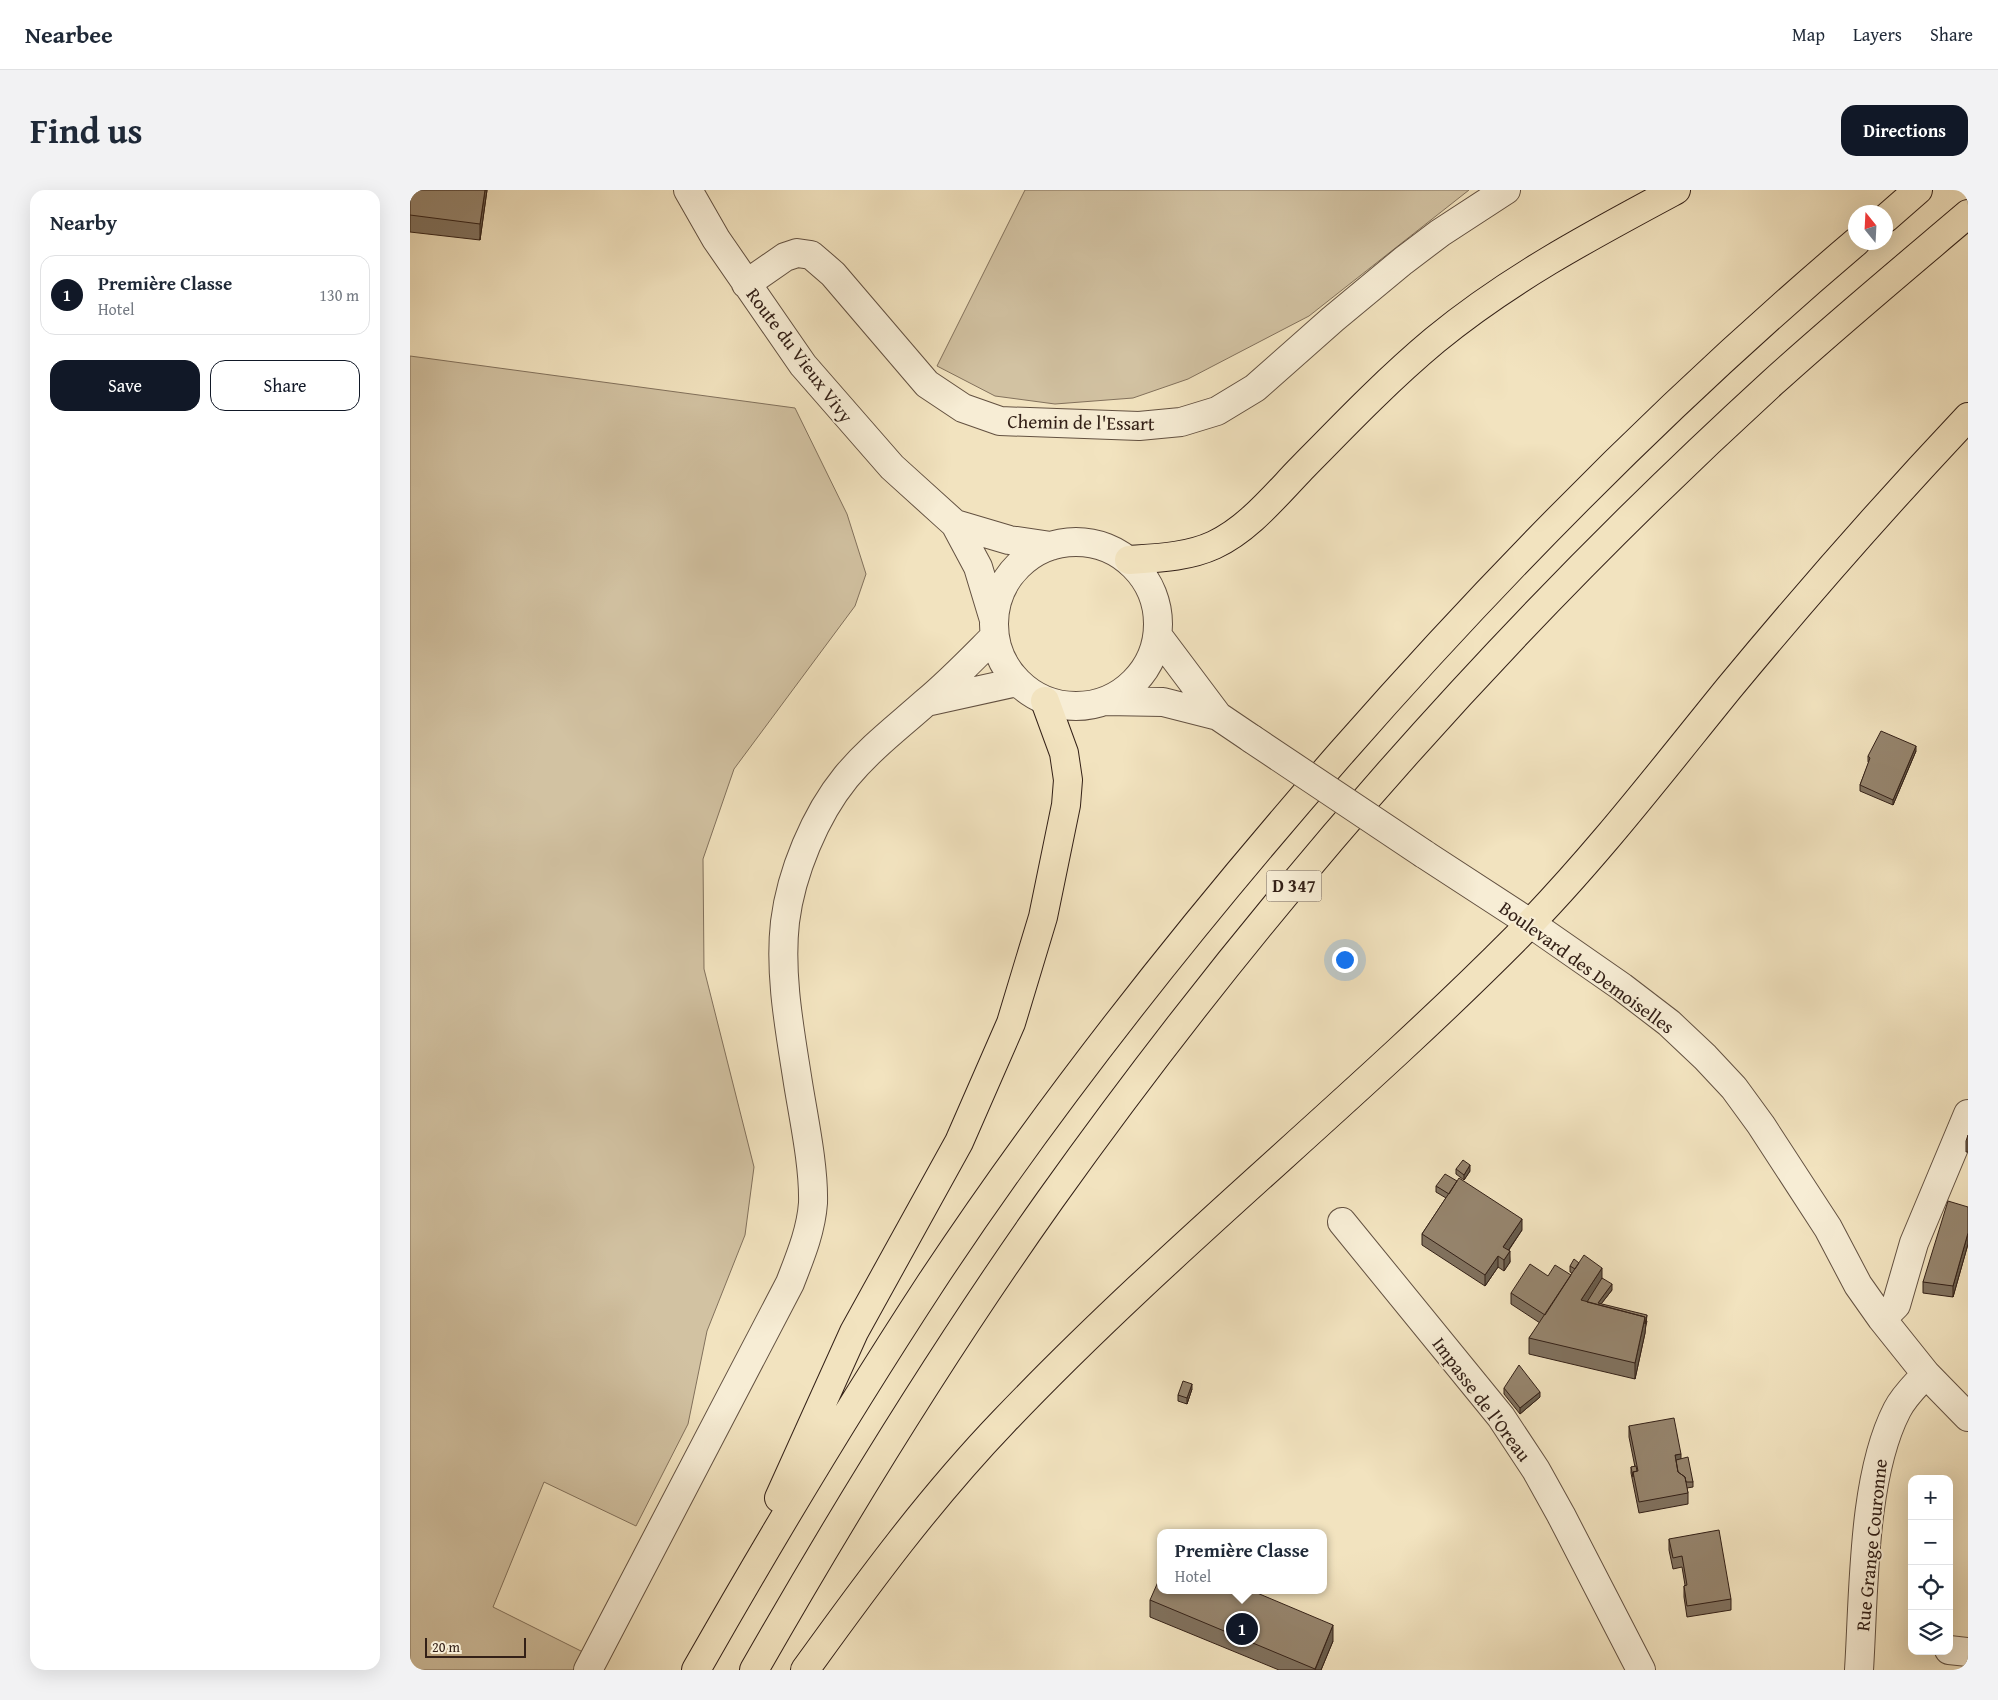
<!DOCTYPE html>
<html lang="en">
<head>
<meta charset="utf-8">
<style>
  :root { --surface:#fff; --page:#f2f2f3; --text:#1f2937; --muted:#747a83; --line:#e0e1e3; --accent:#111827 }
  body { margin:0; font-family:"Gentium Book Plus",serif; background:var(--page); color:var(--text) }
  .controls { position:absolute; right:15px; bottom:15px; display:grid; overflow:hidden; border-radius:10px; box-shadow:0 5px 20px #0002 }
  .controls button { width:45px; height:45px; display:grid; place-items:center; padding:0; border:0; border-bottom:1px solid var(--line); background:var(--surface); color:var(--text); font:25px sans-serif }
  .compass { position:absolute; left:1438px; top:15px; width:45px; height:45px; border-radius:50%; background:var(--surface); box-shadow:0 5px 20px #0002; rotate:342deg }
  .scale { position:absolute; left:15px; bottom:12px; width:101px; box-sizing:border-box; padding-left:5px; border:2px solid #332017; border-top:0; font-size:14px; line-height:18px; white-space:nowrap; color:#332017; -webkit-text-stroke:4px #f7edd5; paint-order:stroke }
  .you { position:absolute; left:934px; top:769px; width:18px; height:18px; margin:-12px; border:4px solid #fff; border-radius:50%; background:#1a73e8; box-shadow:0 0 0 8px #1a73e833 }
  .badge { display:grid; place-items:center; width:32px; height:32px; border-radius:50%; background:var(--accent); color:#fff; font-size:16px; font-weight:700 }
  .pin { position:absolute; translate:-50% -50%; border:2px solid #fff; box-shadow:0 1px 5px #0006 }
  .popup { position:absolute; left:747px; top:1339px; width:170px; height:65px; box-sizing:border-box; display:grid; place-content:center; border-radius:10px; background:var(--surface); filter:drop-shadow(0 1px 4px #0005); font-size:16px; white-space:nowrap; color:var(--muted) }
  .popup b { font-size:19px; color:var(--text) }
  .popup::after { content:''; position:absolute; left:50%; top:100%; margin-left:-10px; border:10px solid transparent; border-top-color:var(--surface) }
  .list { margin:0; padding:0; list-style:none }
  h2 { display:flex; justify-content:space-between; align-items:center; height:65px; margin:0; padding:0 20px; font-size:21px }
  h2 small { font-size:16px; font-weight:400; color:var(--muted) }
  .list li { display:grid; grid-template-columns:32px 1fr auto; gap:15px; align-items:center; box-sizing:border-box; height:80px; margin:0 10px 10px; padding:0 10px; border:1px solid var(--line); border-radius:15px }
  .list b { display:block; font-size:19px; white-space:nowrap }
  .list p { margin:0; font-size:16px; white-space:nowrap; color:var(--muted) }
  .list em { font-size:16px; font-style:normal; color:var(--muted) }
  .actions { display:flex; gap:10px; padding:15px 20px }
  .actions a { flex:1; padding:11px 0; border:1px solid var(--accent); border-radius:15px; text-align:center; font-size:18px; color:var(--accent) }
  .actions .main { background:var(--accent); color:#fff }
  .icon { flex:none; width:28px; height:28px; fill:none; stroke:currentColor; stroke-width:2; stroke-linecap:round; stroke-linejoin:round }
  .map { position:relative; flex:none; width:1558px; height:1480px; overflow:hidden; border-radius:15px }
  header { display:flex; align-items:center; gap:30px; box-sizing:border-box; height:70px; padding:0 25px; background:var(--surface); border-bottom:1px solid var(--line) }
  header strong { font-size:24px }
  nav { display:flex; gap:28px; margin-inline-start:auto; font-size:18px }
  .intro { display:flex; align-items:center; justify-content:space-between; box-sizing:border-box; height:120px; padding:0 30px }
  h1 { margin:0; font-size:35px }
  .button { padding:12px 22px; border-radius:15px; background:var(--accent); color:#fff; font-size:18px; font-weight:700 }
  main { display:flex; gap:30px; padding:0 30px }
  aside { flex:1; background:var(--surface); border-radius:15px; box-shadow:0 5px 20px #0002 }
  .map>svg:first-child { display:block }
</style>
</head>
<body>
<header>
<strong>Nearbee</strong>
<nav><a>Map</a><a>Layers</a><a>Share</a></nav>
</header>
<div class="intro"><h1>Find us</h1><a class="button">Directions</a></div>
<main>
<aside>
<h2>Nearby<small></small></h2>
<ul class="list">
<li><span class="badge">1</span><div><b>Première Classe</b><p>Hotel</p></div><em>130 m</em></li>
</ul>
<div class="actions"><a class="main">Save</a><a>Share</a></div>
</aside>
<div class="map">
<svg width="1558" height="1480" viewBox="0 0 1558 1480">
  <rect width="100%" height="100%" fill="#f2e3bf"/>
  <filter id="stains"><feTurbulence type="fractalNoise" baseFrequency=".004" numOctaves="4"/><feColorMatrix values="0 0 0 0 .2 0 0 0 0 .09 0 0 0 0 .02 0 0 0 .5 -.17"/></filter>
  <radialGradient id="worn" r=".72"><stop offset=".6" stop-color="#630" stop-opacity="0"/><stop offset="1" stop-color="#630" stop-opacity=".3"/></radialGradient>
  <path fill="#d2c2a2" stroke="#82715c" d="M615,0H1059L899,126L778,189L723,208L645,214L585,206L527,176Z
    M0,166L385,218L437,324L456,384L445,416L324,579L293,669L294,779L344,977L335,1045L297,1141L278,1234L226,1336L134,1292L83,1417L177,1464L167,1480H0Z"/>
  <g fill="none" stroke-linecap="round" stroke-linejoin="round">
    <g stroke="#635141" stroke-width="30">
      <path id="minor" d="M278,0L306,49L393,175L482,277L545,334L568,377L584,430
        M336,94L375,67L387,63L401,65L423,84L517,194L553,218L590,231L729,236L771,232L807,221L845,198L923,129L993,71L1030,43L1096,0
        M545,334L599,350L641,356
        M584 434a82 82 0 1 1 164 0a82 82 0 1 1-164 0Z
        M748,446L808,526L842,549
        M696,511L753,512L808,526
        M516,512L607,492
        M1014,664L1120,733L1212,797L1259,833L1295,867L1324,898L1351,935L1418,1038L1448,1095L1472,1129L1516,1184L1558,1227
        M932,1032L1091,1227L1126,1280L1151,1325L1231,1480
        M1472,1129L1486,1115L1504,1053L1558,924
        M1539,1460L1558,1462
        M178,1480L380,1093C390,1067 401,1041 403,1013C404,977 394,930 388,893C380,841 369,785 375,732C381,683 405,625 436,587C460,558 488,537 516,512C540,492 562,469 584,447
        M1449,1480C1454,1403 1452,1288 1487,1220C1494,1206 1506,1195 1516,1184"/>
    </g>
    <g stroke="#332017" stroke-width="30">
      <path id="highway" d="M1476,28L1508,0
        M719,370C748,368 778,367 804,355C838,339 864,307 889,281C933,236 977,190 1025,150C1099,89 1182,45 1266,0
        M369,1308L444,1142L549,952L601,833L633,727L656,615L658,590L654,563L635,511
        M286,1480C361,1348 439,1218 522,1091C645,905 785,730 932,562C1091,381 1261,209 1446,52
        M344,1480C436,1319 533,1161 640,1010C851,714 1094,438 1362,193C1426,135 1492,80 1558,24
        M395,1480C457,1394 520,1308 594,1231C756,1061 941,914 1107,747C1184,669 1250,583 1319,498C1396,405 1475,315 1558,227"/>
    </g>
    <use href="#minor" stroke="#f7edd5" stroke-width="28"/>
    <use href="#highway" stroke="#f2e3bf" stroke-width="28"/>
    <g stroke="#635141" stroke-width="30" stroke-linecap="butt">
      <path id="minor-bridge" d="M842,549L1014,664"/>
    </g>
    <use href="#minor-bridge" stroke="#f7edd5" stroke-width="28"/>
  </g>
  <path fill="#81725f" stroke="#332017" d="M0,0H77L70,50L0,42Z
    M1506,561L1483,615L1450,601V595L1459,572H1458V566Z
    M1558,945V962H1556V951Z
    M1046,979L1060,981L1054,990L1046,984Z
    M1026,996L1112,1040L1099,1060L1100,1072L1094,1081L1088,1077L1075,1096L1012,1055V1044L1036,1008L1026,1002Z
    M1558,1017V1054L1543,1107L1513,1103V1092Z
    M1160,1076L1192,1088L1202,1100L1191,1114L1237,1131L1235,1139V1143L1225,1189L1119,1164V1148L1130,1133L1101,1114V1103L1161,1085L1162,1083L1160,1082Z
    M1094,1198L1130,1207L1110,1224L1094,1204Z
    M782,1199L777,1214L768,1211V1205Z
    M1219,1236L1271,1269L1283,1292V1297L1277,1298L1278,1303V1314L1229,1323L1221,1283V1277H1225L1219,1247Z
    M1259,1349L1321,1409V1420L1277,1427L1274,1407V1396L1275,1395L1272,1377L1263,1379L1259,1360Z
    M740,1410L923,1451L911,1480H869L740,1427Z"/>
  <path fill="#695d4d" stroke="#332017" d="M75,0H77L70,50V34Z
    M1506,556V561L1483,615V610Z
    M1060,975V981L1054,990V985Z
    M1112,1029V1040L1093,1068V1057Z
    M1558,1043V1054L1543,1107V1096Z
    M1100,1061V1072L1094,1081V1070Z
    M1088,1066V1077L1075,1096V1085Z
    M1192,1078V1094L1174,1122L1171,1110Z
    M1202,1094V1100L1188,1118V1113Z
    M1237,1125L1235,1143L1225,1189V1173L1235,1127Z
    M782,1194V1199L777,1214V1208Z
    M1130,1202V1207L1110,1224V1218Z
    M1271,1264V1275L1265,1271V1265Z
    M923,1435V1451L911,1480H905Z"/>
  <path fill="#96856e" stroke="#332017" d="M0,0H75L70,34L0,25Z
    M1471,541L1506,556L1483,610L1450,595L1460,568L1458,566Z
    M1053,970L1060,975L1054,985L1046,979Z
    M1035,984L1047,991L1039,1004L1026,996Z
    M1049,988L1112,1029L1093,1057L1100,1061L1094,1070L1088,1066L1075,1085L1012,1044Z
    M1538,1011L1558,1017V1043L1543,1096L1513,1092Z
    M1174,1065L1192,1078L1171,1110L1235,1127L1225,1173L1119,1148Z
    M1164,1069L1169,1073L1165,1079L1160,1076Z
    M1120,1074L1138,1086L1145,1075L1161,1085L1135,1125L1101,1103Z
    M1192,1088L1202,1094L1188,1113L1237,1125L1235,1134V1127L1177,1112Z
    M1109,1175L1130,1202L1110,1218L1094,1198Z
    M773,1191L782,1194L777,1208L768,1205Z
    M1264,1228L1271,1264L1265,1265L1268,1282L1275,1287L1278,1303L1229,1312L1223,1282L1228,1281L1219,1236Z
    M1278,1267L1283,1292H1276L1275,1287L1268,1282L1266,1270Z
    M1226,1276L1227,1281L1223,1282V1287L1221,1277Z
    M1309,1340L1321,1409L1277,1416L1274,1396L1277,1395L1272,1366L1263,1368L1259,1349Z
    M751,1385V1400H840L923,1435L905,1479L740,1410Z"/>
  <g text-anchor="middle" stroke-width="4" stroke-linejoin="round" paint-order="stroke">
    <rect fill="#f7edd5" stroke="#6e5e50" stroke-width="1" x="856.5" y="680.5" width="55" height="31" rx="4"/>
    <g font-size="18" font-weight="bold" fill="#332017">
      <text x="884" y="702">D 347</text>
    </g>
    <g font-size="19" fill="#332017" stroke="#f7edd5">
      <text transform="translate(390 165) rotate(53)" y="7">Route du Vieux Vivy</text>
      <text transform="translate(671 232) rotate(1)" y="7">Chemin de l'Essart</text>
      <text transform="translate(1177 777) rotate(36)" y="7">Boulevard des Demoiselles</text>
      <text transform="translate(1072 1209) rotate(53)" y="7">Impasse de l'Oreau</text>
      <text transform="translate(1461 1355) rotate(-84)" y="7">Rue Grange Couronne</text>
    </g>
  </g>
  <rect width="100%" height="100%" filter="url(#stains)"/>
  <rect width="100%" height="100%" fill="url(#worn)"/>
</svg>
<div class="controls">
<button>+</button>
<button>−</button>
<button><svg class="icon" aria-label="locate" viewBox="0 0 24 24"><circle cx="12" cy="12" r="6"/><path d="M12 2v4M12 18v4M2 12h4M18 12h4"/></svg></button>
<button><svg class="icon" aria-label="layers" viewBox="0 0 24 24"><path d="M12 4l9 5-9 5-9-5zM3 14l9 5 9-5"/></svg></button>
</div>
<svg class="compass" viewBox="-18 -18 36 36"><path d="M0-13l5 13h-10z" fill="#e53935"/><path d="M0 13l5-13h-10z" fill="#747a83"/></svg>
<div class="scale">20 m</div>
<div class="you"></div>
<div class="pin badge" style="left:832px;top:1439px">1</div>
<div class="popup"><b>Première Classe</b>Hotel</div>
</div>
</main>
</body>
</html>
